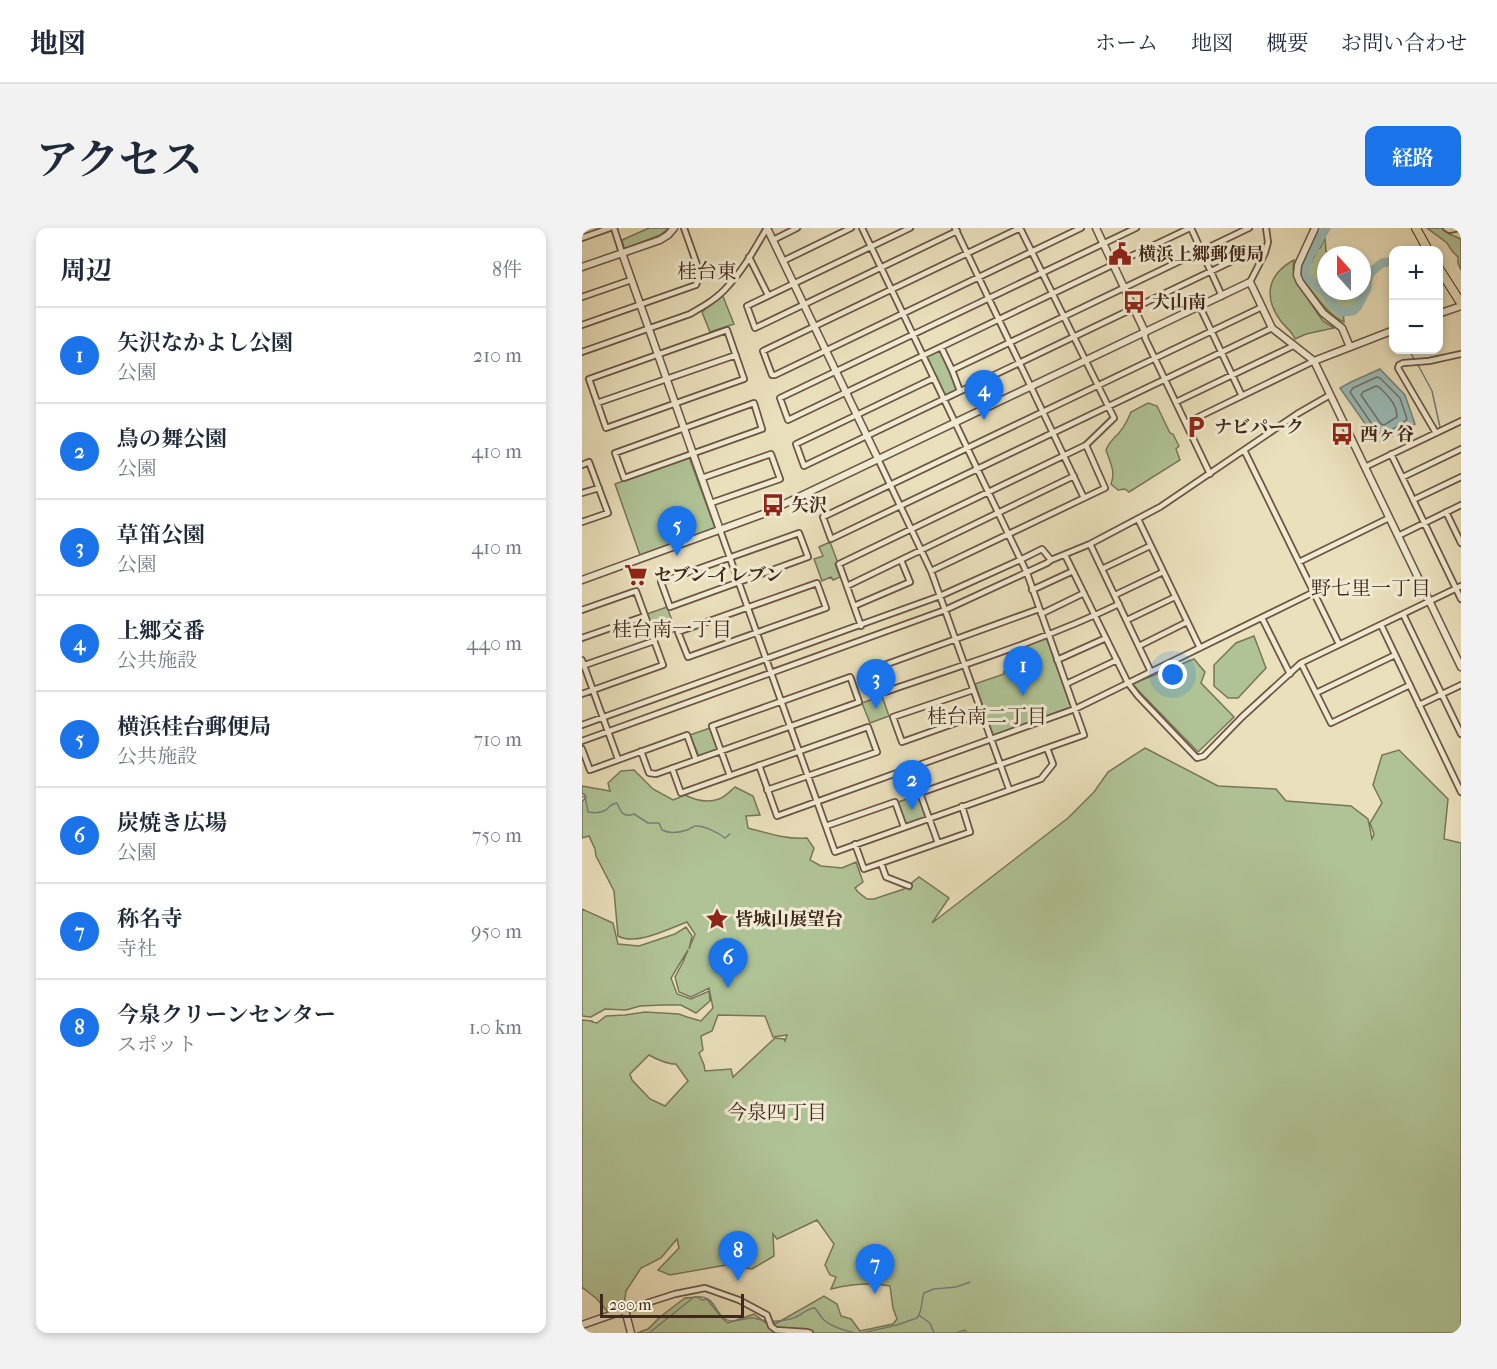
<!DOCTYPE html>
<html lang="ja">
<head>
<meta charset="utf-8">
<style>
  :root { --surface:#fff; --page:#f2f2f3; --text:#1f2937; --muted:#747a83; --line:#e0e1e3; --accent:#1a73e8 }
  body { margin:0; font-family:"IM FELL French Canon","Noto Serif JP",serif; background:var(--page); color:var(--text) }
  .controls { position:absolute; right:18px; top:18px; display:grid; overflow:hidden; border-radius:12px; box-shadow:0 3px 9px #0003 }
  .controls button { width:54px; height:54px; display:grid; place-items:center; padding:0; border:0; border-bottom:2px solid var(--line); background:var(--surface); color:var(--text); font:30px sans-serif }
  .compass { position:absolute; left:735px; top:18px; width:54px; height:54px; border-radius:50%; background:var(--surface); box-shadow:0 3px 9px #0003; rotate:339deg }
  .scale { position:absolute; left:18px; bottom:15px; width:144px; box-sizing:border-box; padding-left:6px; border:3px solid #41281c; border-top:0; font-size:16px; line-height:21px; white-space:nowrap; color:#41281c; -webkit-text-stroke:4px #f1ebd3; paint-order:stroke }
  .you { position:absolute; left:591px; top:447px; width:21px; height:21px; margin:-15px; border:4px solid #fff; border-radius:50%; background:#1a73e8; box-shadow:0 0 0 9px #1a73e833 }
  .badge { display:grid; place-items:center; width:39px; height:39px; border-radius:50%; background:var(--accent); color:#fff; font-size:20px; font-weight:700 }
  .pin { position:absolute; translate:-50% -50px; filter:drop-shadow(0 2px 3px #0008) }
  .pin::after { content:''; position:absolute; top:32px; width:21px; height:18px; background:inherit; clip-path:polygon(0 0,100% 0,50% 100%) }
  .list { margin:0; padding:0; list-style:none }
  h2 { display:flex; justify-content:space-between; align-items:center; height:78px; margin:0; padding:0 24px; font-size:26px }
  h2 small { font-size:20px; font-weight:400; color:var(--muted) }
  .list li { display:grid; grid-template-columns:39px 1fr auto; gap:18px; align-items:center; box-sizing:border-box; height:96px; padding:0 24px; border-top:2px solid var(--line) }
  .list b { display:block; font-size:22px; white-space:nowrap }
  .list p { margin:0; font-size:20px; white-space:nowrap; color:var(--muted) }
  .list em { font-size:20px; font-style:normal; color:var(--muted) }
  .map { position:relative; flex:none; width:879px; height:1105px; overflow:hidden; border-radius:12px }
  header { display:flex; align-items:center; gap:36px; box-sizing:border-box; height:84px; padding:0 30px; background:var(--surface); border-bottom:2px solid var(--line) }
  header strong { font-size:28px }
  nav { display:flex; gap:33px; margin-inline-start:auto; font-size:21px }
  .intro { display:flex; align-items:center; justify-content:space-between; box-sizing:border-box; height:144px; padding:0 36px }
  h1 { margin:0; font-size:42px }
  .button { padding:15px 27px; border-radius:12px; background:var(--accent); color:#fff; font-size:21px; font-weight:700 }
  main { display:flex; gap:36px; padding:0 36px }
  aside { flex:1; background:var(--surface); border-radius:12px; box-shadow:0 3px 9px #0003 }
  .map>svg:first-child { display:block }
</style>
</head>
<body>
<header>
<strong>地図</strong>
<nav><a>ホーム</a><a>地図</a><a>概要</a><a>お問い合わせ</a></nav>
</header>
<div class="intro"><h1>アクセス</h1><a class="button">経路</a></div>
<main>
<aside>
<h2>周辺<small>8件</small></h2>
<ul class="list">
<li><span class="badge">1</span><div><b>矢沢なかよし公園</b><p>公園</p></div><em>210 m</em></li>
<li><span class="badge">2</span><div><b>鳥の舞公園</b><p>公園</p></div><em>410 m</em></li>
<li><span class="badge">3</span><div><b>草笛公園</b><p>公園</p></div><em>410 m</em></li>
<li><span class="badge">4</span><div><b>上郷交番</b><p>公共施設</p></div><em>440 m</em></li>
<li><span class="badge">5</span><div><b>横浜桂台郵便局</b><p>公共施設</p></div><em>710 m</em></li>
<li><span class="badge">6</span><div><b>炭焼き広場</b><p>公園</p></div><em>750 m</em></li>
<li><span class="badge">7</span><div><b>称名寺</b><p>寺社</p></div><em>950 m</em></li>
<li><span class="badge">8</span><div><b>今泉クリーンセンター</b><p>スポット</p></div><em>1.0 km</em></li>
</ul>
</aside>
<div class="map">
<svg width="879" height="1105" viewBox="0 0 879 1105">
  <rect width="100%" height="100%" fill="#eae0bc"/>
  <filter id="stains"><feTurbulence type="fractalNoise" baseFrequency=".00333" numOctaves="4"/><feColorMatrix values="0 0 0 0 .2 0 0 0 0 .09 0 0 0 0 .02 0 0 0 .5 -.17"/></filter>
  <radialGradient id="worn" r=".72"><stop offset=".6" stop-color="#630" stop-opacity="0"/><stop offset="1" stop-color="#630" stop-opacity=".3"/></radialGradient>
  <path fill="#b0c396" stroke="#787659" stroke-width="1.5" fill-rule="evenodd" d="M67,0H87L78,7L44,20H42L40,12Z
    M845,0H862L867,6L879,11V42L876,35V29L870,23L865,15Z
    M743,10L744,23L746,27H744V63H780V50C782,59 781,66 776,73C763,94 753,73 744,64C738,58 730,54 725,48V43L736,21L738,20Z
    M712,32L711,41L716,56L736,86L741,93L752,100L724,106L713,111C710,103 703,99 698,92C681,68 686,46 712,32Z
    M723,54C743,55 746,78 761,83L762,94C747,88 733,67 723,54Z
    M140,66L152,96L128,104L120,84Z
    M358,122L376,160L375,162L363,167L344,128Z
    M566,175L575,178L588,205L591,206L597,218L594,221L598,232L547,264L543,261L536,262L529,256C534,244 528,234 524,222C526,216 528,215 532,210C540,203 545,194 549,184Z
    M107,229L133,300L58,327L33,256Z
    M248,314L256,335L253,336L258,349L251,352L249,349L240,353L232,331L241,328L237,319Z
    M85,379L94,403L73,411L65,386Z
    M672,408L684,440L656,470H646L632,458V437L654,415Z
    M463,410L465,411L489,479L411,507L393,456L422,446V443L430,441L425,424Z
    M612,431L623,444L619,455L652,489L616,524L550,456Z
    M300,468L307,488L288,495L280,475Z
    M128,500L136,521L117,529L108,507Z
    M563,520L636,558L694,561L704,573L769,578L786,591L790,611L792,606L788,595L800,575L791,557L800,527L817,522L866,571L862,611L879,615V1105H55L66,1101L78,1089L103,1070L116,1069L120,1072L125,1071L140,1090L146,1095L172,1086L184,1095H195L242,1068L255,1076L259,1088L269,1091L278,1103L311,1096L315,1091L311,1080L308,1058C288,1054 269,1056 249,1061L254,1049L248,1047L243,1037L252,1016L235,992L195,1011L191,1006L192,1028L170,1041L144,1037L88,1047L76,1042L97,1020L95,1011L79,1030L59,1040L44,1063L42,1077L25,1083L15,1071L1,1060L0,1061V792L10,793V794L15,795L24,788L43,787L63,784L97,786L105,789L119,793L131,780L127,760L109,769L97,764L93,749L101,734L106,722L89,750L95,766L109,771L127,763L128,773L114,785L99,777H81L58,778L44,782L23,781L9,789L0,788V681L31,695L36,716L57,718L93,706L104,699L110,708L107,721L113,706L105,694C86,701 54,718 36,708L32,663L14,628L13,621L7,608L0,610V574L4,569L2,566H0V558L28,563L26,555L39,543L52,542L71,561L91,572L103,567C113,572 126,575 137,571C143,569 148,563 153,559L171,568L178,587L164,588L166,600C185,605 206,612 225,610L232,620L228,632L239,638L260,640L274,634L281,654L273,660L276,664L285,671H292L322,661L337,649L367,670L350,695L486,590L512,564L526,544ZM136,787L183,788L191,809L205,807L203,813L202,811L193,810L151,849L149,841L123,843L122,837L117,825L121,822L119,808L130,803ZM67,827C72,830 87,837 94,836L106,853L83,878L68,871L50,852L48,846Z
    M337,567L344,589L324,596L316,574Z"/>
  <path fill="#9abbb7" stroke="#768079" stroke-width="1.5" d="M798,141L823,167L833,196L818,203V205L796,214L758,160L769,154Z"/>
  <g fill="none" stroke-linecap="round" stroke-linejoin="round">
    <path stroke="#6e726a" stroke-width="1.5" d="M795,149L798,150L818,170L825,191C820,197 808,203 799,206L796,205L768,164L771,160Z
      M794,158L797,159C806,168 815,176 815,189L802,197L799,196L779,167L781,164Z"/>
    <path stroke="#768079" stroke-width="1.5" d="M827,122L832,131
      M835,135L850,163L858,199
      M0,569L3,568L6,584C11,585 19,585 24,582C29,578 28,576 35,575C39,584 41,590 52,586L66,595H77L80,602C88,606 96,605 105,602C108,601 111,598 114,598C123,598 137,605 143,610L148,606
      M338,1088L348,1095L352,1105
      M67,1105L112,1069C137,1066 131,1089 148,1093C156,1094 163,1089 171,1090C173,1090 178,1092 180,1092C191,1095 201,1093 212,1090C220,1087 225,1080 233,1080C236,1084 238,1088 242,1092C250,1099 262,1102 273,1105
      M280,1105L315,1097L335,1090C341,1082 339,1073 342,1065L352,1061L374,1059L388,1054
      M374,1105L383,1102L385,1105"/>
    <path stroke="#9abbb7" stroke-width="9" d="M744,0L728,27L724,38L723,46L724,50L743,64L752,78L760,84L771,83L776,78L785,60L786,50L789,44L800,35L812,33"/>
    <g stroke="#6b5644" stroke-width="8">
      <path id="minor" d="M32,0L40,25
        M328,0L165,78L173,100L375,3
        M373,0L502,270
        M438,0L181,123L190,147H193L499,0
        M554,0L198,170L206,192L608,0
        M609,0L640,68
        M864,0L867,2L877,0
        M0,10L28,0
        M191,12L215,0
        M167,29L186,67
        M201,33L269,0
        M668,54L683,25L686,14L684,0
        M0,69L49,52
        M618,79L660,168
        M680,79L241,289L249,311L690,100
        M0,97L114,57L118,45L102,0
        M145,102L162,151L24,200L7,151Z
        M563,104V110L628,246
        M359,119L370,142L667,0
        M0,124L108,86C122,78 136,70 146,58C162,41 173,20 185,0
        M370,142L378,163
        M352,150L214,216L222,238L667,25L680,31
        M594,174L711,118
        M15,175L154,127
        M172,175L180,201L42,250L33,225Z
        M604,195L732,133
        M854,205L816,140L817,137L821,135L847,133L879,126
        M662,222L757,416
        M809,226L879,371
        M296,231L349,343L427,561
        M0,237L7,234L26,285L0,294
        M783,239L879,193
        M821,249L879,221
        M120,250L189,226L198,251L129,275
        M0,265L17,260
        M831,272L879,249
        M864,284L879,315
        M556,291L618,420
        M138,302L253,624L459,551L471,536L465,520L502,507L445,345L280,0
        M217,305L226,329L88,379L79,354Z
        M816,308L879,277
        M508,316L569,444
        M483,327L546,455L556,468L615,530L622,528L660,489L719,435L879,358
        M717,334L807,290
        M520,341L568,318
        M349,343L523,260L504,217L532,190L438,0
        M235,355L244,380L106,429L96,404Z
        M265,358L492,248
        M450,362L491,343
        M533,367L581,344
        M272,378L328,354L319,332
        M457,381L294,440L303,464C381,437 462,412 537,376
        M0,382L54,363L81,437L0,466
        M459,386L502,365
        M821,386L879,506
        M680,390L708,446
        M545,392L593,369
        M799,397L879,564
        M279,398L257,336L504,217
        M0,410L63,388
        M557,418L605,394
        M0,432L36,531
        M475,432L524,410
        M719,435L749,495L828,457
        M0,438L72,413
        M484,456L535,432
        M391,462L311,489L320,514L399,486
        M734,465L813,427
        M837,477L879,457
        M0,497L358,368L438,332L460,321L469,332
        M0,513L363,382L465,335L469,332L508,316L578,279L715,186L748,167
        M0,521L8,542L105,507L114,532
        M59,523L67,545L74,546L277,474L269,451L268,449L130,498L148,548
        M177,537L195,588L493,481L732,364
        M90,540L99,565L286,499L295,524L185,562
        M244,598L313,574L322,599
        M356,615L338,565L465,520
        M273,616L282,641L388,604L380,578
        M299,635L304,649L327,658
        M43,1082L93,1066L123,1060L157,1072L185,1087L189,1098L194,1102L225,1104L228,1105"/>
    </g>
    <g stroke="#6b5644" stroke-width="9">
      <path id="tertiary" d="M185,0L296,231
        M514,0L563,104
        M733,0L716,37L715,47L718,54L741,85L760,100L768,119
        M40,25L138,302
        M0,39L78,12L86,7L92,0
        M856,86L879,78
        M732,133L812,102
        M0,352L181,286L668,54L690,100L732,133L879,439
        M0,1097L43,1082L49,1105"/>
    </g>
    <g stroke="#41281c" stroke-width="10">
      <path id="primary" d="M834,0L846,22
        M856,39L879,75"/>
    </g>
    <use href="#minor" stroke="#f1ebd3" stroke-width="4.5"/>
    <use href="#tertiary" stroke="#f1ebd3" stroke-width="6"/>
    <use href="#primary" stroke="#eae0bc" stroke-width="8"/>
  </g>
  <defs>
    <g id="civic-bare" transform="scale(1.8)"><path d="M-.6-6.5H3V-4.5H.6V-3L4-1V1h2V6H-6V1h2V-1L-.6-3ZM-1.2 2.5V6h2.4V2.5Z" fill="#8f2418" stroke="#f1ebd3" stroke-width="2.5" paint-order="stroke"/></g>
    <g id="bus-bare" transform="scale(1.8)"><path d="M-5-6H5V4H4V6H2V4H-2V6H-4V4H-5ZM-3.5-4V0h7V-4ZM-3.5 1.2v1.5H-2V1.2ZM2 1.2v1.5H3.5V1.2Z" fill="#8f2418" stroke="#f1ebd3" stroke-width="2.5" paint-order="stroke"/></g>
    <g id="parking-bare" transform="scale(1.8)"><path d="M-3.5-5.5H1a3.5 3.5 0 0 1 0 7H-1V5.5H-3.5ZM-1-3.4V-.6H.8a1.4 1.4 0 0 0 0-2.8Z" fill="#8f2418" stroke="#f1ebd3" stroke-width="2.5" paint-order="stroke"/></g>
    <g id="supermarket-bare" transform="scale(1.8)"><path d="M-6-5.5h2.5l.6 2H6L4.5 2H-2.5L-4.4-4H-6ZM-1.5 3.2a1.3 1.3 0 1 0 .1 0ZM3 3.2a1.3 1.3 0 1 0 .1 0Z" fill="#8f2418" stroke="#f1ebd3" stroke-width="2.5" paint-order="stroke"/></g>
    <g id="sight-bare" transform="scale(1.8)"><path d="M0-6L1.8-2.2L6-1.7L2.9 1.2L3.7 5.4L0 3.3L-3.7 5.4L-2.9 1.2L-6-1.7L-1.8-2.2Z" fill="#8f2418" stroke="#f1ebd3" stroke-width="2.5" paint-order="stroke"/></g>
  </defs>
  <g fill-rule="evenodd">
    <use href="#civic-bare" x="538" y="26"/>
    <use href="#bus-bare" x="552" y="74"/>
    <use href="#parking-bare" x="614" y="199"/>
    <use href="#bus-bare" x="760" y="206"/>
    <use href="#bus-bare" x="191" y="277"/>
    <use href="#supermarket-bare" x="54" y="347"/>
    <use href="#sight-bare" x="135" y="691"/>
  </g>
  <g text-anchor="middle" stroke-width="6" stroke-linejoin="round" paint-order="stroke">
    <g font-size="18" font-weight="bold" fill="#41281c" stroke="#f1ebd3" text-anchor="start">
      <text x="556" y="32">横浜上郷郵便局</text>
      <text x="570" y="80">犬山南</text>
      <text x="632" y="205">ナビパーク</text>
      <text x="778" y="212">西ヶ谷</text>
      <text x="209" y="283">矢沢</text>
      <text x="72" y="353">セブン-イレブン</text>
      <text x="153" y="697">皆城山展望台</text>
    </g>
    <g font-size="20" fill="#41281c" stroke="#f1ebd3">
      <text x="125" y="50">桂台東</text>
      <text x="789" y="367">野七里一丁目</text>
      <text x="90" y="408">桂台南一丁目</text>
      <text x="405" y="495">桂台南二丁目</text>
      <text x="195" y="891">今泉四丁目</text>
    </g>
  </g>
  <rect width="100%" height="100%" filter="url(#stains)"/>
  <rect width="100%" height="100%" fill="url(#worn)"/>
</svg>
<div class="controls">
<button>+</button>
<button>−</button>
</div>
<svg class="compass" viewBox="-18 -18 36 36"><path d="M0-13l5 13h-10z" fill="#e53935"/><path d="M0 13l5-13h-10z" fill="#747a83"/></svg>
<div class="scale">200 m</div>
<div class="you"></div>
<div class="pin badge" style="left:441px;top:468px">1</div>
<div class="pin badge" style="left:330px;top:582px">2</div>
<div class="pin badge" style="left:294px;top:481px">3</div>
<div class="pin badge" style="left:402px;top:192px">4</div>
<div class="pin badge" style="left:95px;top:328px">5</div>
<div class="pin badge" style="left:146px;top:760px">6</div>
<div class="pin badge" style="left:293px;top:1066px">7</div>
<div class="pin badge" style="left:156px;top:1053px">8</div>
</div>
</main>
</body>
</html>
